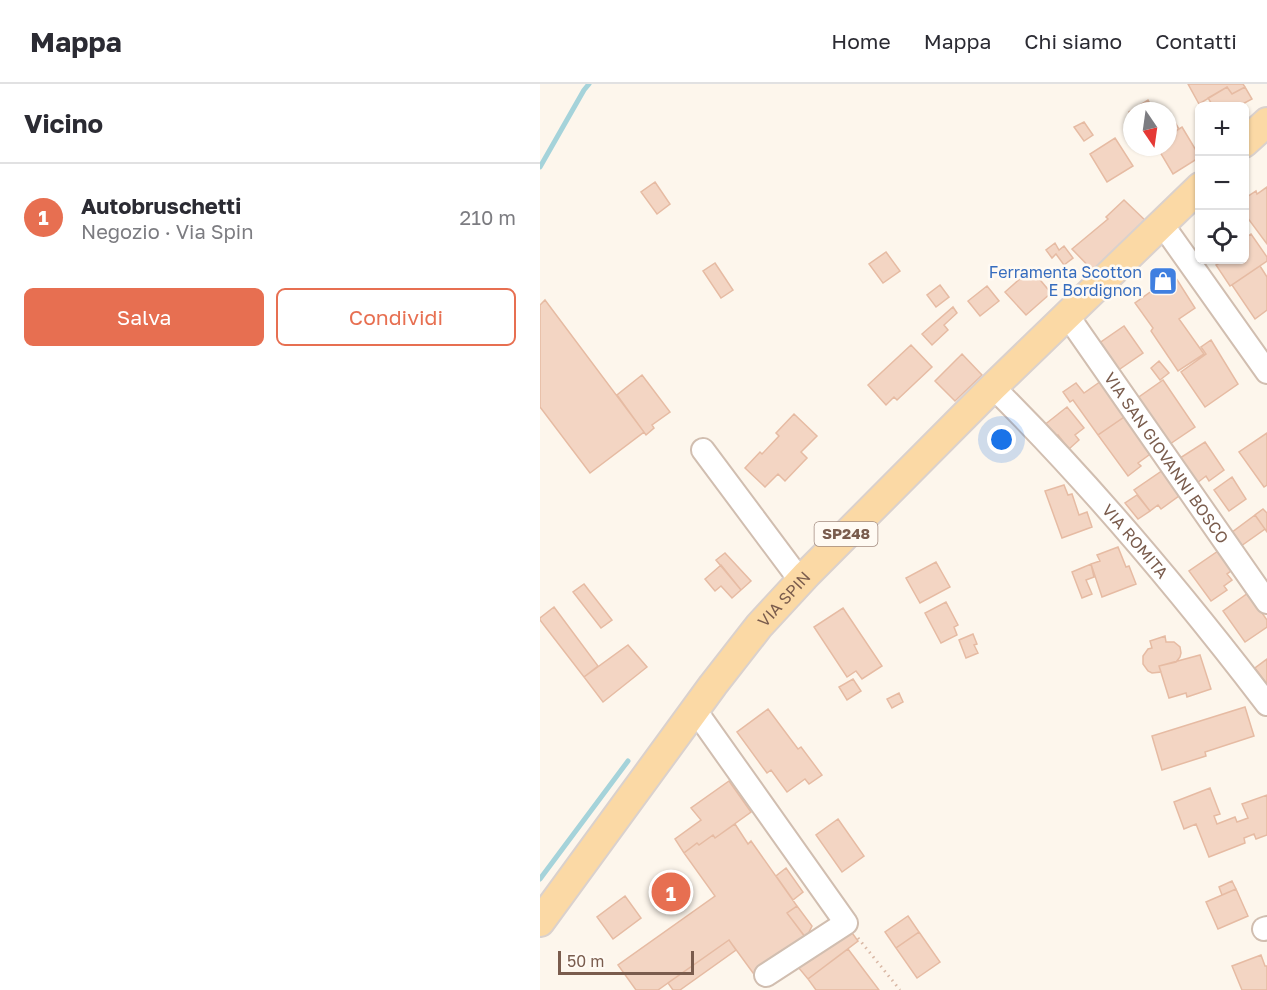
<!DOCTYPE html>
<html lang="it">
<head>
<meta charset="utf-8">
<style>
  :root { --surface:#fff; --page:#f7f7f7; --text:#2b2b33; --muted:#7c7c81; --line:#e1e1e2; --accent:#e76f51 }
  body { margin:0; font-family:"Golos Text",sans-serif; background:var(--page); color:var(--text) }
  .controls { position:absolute; right:18px; top:18px; display:grid; overflow:hidden; border-radius:9px; box-shadow:0 2px 4px #0004 }
  .controls button { width:54px; height:54px; display:grid; place-items:center; padding:0; border:0; border-bottom:2px solid var(--line); background:var(--surface); color:var(--text); font:30px sans-serif }
  .compass { position:absolute; left:583px; top:18px; width:54px; height:54px; border-radius:50%; background:var(--surface); box-shadow:0 2px 4px #0004; rotate:167deg }
  .scale { position:absolute; left:18px; bottom:15px; width:136px; box-sizing:border-box; padding-left:6px; border:3px solid #7a5c4d; border-top:0; font-size:16px; line-height:21px; white-space:nowrap; color:#7a5c4d; -webkit-text-stroke:4px #fffaf3; paint-order:stroke }
  .you { position:absolute; left:462px; top:356px; width:21px; height:21px; margin:-15px; border:4px solid #fff; border-radius:50%; background:#1a73e8; box-shadow:0 0 0 9px #1a73e833 }
  .badge { display:grid; place-items:center; width:39px; height:39px; border-radius:50%; background:var(--accent); color:#fff; font-size:20px; font-weight:700 }
  .pin { position:absolute; translate:-50% -50%; border:3px solid #fff; box-shadow:0 2px 6px #0006 }
  .list { margin:0; padding:0; list-style:none }
  h2 { display:flex; justify-content:space-between; align-items:center; height:78px; margin:0; padding:0 24px; font-size:26px }
  h2 small { font-size:20px; font-weight:400; color:var(--muted) }
  .list li { display:grid; grid-template-columns:39px 1fr auto; gap:18px; align-items:center; box-sizing:border-box; height:108px; padding:0 24px; border-top:2px solid var(--line) }
  .list b { display:block; font-size:22px; white-space:nowrap }
  .list p { margin:0; font-size:20px; white-space:nowrap; color:var(--muted) }
  .list em { font-size:20px; font-style:normal; color:var(--muted) }
  .actions { display:flex; gap:12px; padding:18px 24px }
  .actions a { flex:1; padding:14px 0; border:2px solid var(--accent); border-radius:9px; text-align:center; font-size:21px; color:var(--accent) }
  .actions .main { background:var(--accent); color:#fff }
  .icon { flex:none; width:33px; height:33px; fill:none; stroke:currentColor; stroke-width:2; stroke-linecap:round; stroke-linejoin:round }
  .map { position:relative; flex:none; width:727px; height:906px; overflow:hidden }
  header { display:flex; align-items:center; gap:36px; box-sizing:border-box; height:84px; padding:0 30px; background:var(--surface); border-bottom:2px solid var(--line) }
  header strong { font-size:28px }
  nav { display:flex; gap:33px; margin-inline-start:auto; font-size:21px }
  main { display:flex }
  aside { flex:1; background:var(--surface) }
  .map>svg:first-child { display:block }
</style>
</head>
<body>
<header>
<strong>Mappa</strong>
<nav><a>Home</a><a>Mappa</a><a>Chi siamo</a><a>Contatti</a></nav>
</header>
<main>
<aside>
<h2>Vicino<small></small></h2>
<ul class="list">
<li><span class="badge">1</span><div><b>Autobruschetti</b><p>Negozio · Via Spin</p></div><em>210 m</em></li>
</ul>
<div class="actions"><a class="main">Salva</a><a>Condividi</a></div>
</aside>
<div class="map">
<svg width="727" height="906" viewBox="0 0 727 906">
  <rect width="100%" height="100%" fill="#fdf6ec"/>
  <g fill="none" stroke-linecap="round" stroke-linejoin="round">
    <path stroke="#a5d3da" stroke-width="5" d="M0,83L44,6L49,0
      M0,795L88,677"/>
  </g>
  <path fill="#f3d5c3" stroke="#e6bba3" stroke-width="1.5" d="M648,0H703L705,3L692,10L687,3L659,20Z
    M687,3L692,10L705,3L712,15L699,22H673L668,14Z
    M608,16L614,27H592V32L589,28Z
    M633,35L639,45L628,52V38Z
    M544,38L553,51L544,57L534,43Z
    M642,43L660,73L633,90L617,63H628V52Z
    M575,54L593,82L567,98L550,70Z
    M115,98L130,120L117,130L101,108Z
    M727,103V160L704,129V115L716,107L717,110Z
    M584,116L609,140L557,191L532,165L568,135L566,133Z
    M711,150L727,173V177L690,202L676,181L684,176H704V155Z
    M515,159L519,166L524,162L533,174L524,181L516,170L512,174L506,166Z
    M346,168L360,187L343,199L329,180Z
    M175,179L193,206L181,214L163,187Z
    M720,182L727,193V226L715,235L692,201Z
    M491,185L511,209L486,231L465,208Z
    M634,191L655,224L639,235L664,270L638,287L611,247L613,244L595,219Z
    M400,201L409,213L396,223L387,211Z
    M447,202L459,217L440,232L428,217Z
    M5,216L104,348L50,389L0,323V221Z
    M413,223L417,229L404,241L408,246L392,261L382,250Z
    M584,242L603,269L577,287L558,260Z
    M671,256L698,300L665,323L641,288L666,270L661,263Z
    M371,261L392,283L357,316L354,313L346,321L328,301Z
    M422,270L442,291L415,317L395,297Z
    M619,277L629,289L620,296L611,284Z
    M102,291L130,328L112,341L114,344L106,351L77,311Z
    M564,295L587,331L558,351L533,316L530,318L523,308L536,299L544,309Z
    M623,296L655,343L627,362L596,315Z
    M527,323L544,344L535,351L539,356L529,365L518,351L513,354L503,342Z
    M590,329L613,368L598,379L601,382L588,392L558,351Z
    M254,330L277,352L261,368L267,374L245,397L238,390L225,403L205,384L220,368L222,370L239,352L236,349Z
    M727,349V401L724,403L699,368Z
    M665,358L684,386L669,397L666,392L657,399L640,374Z
    M626,384L643,409L621,425L618,421L610,427L594,406Z
    M692,393L706,415L689,427L674,406Z
    M524,401L528,411L532,410L539,431L547,428L552,443L522,454L505,407Z
    M597,411L610,427L598,435L585,419Z
    M723,425L727,429V448L715,431Z
    M715,431L725,445L701,462L691,449Z
    M578,463L586,483L589,482L596,500L562,513L551,480L560,477L557,471Z
    M681,465L695,484L687,490L692,496L684,502L687,506L671,517L649,487Z
    M185,469L211,497L201,506L176,476Z
    M396,478L410,503L380,519L366,494Z
    M551,480L554,493L546,496L552,510L542,514L532,488Z
    M181,481L201,506L192,514L181,502L175,507L165,495Z
    M44,500L72,536L61,544L33,508Z
    M708,509L727,536V543L705,558L683,527Z
    M406,518L418,541L414,543L417,551L401,559L385,529Z
    M14,523L58,582L44,593L0,536V534Z
    M303,524L342,582L322,595L316,587L307,593L274,543Z
    M433,550L437,560L434,561L438,569L426,574L419,556Z
    M625,552L626,558H634L640,563L641,569L640,573L636,578L619,582L621,588L612,589L608,587L603,580V572L608,565L612,564L610,557Z
    M88,561L107,583L63,618L44,593Z
    M660,571L671,605L647,613L646,609L629,614L619,582Z
    M727,575V600L715,584Z
    M313,595L321,607L307,616L299,603Z
    M359,609L363,618L352,624L347,615Z
    M705,623L714,652L665,668L666,672L622,686L612,652Z
    M228,625L258,665L261,663L282,691L269,700L265,695L247,708L231,686L227,689L197,648Z
    M189,697L211,728L175,754L173,751L159,761L157,759L144,769L135,755L161,736L151,724Z
    M670,704L680,730L674,732L677,740L695,733L697,738L708,734L702,720L727,711V751L716,755L714,750L704,754L705,759L669,773L656,740L644,745L634,718Z
    M298,735L324,772L302,788L276,751Z
    M195,740L208,760L211,757L257,822L247,829L268,857L216,893L189,856L118,906H96L78,881L175,812L144,769L157,759L159,761L173,751L175,754Z
    M246,784L263,808L253,816L236,792Z
    M692,797L696,805L682,811L679,803Z
    M696,805L708,832L678,845L666,818Z
    M85,812L101,834L73,855L57,833Z
    M257,822L272,842L266,854L247,829Z
    M368,832L379,848L356,864L345,848Z
    M310,846L318,857L268,895L258,883Z
    M379,848L400,878L377,894L356,864Z
    M189,856L196,866L140,906H133L128,899Z
    M308,865L339,906H276L268,895Z
    M721,871L725,882H727V906H702L692,882Z"/>
  <g fill="none" stroke-linecap="round" stroke-linejoin="round">
    <g stroke="#d1beb0" stroke-width="26">
      <g id="minor">
        <path d="M622,140L727,288"/>
        <path id="s1" d="M527,231L727,518"/>
        <path id="s2" d="M453,303C552,401 642,509 727,620"/>
        <path d="M163,366L260,496"/>
        <path d="M155,626L306,839L226,891"/>
        <path d="M724,845L727,844"/>
      </g>
    </g>
    <g stroke="#dad1cd" stroke-width="32">
      <g id="major">
        <path d="M704,59L727,38"/>
        <path id="s3" d="M0,838L173,601L219,542L267,490L453,303L660,103"/>
      </g>
    </g>
    <path stroke="#d9b8a5" stroke-width="3" stroke-dasharray="1.5 4.5" stroke-linecap="butt" d="M318,854L360,906"/>
    <use href="#minor" stroke="#fff" stroke-width="22"/>
    <use href="#major" stroke="#fbd9a5" stroke-width="28"/>
  </g>
  <defs>
    <g id="shop-square" transform="scale(1.5)"><rect x="-9" y="-9" width="18" height="18" rx="4" fill="#3f7fe0" stroke="#fffaf3"/><path d="M-5-2.5h2.3a2.7 3.5 0 0 1 5.4 0H5L5.5 6h-11ZM-1.5-2.5h3a1.5 2.3 0 0 0-3 0Z" fill="#fff"/></g>
  </defs>
  <g fill-rule="evenodd">
    <use href="#shop-square" x="623" y="197"/>
  </g>
  <g text-anchor="middle" stroke-width="5" stroke-linejoin="round" paint-order="stroke">
    <rect fill="#fffaf3" stroke="#a28b7f" stroke-width="1.5" x="274.5" y="438" width="63" height="24" rx="4.5"/>
    <g font-size="15" font-weight="bold" fill="#7a5c4d">
      <text x="306" y="455">SP248</text>
    </g>
    <g font-size="16" fill="#366cbe" stroke="#fffaf3" text-anchor="end">
      <text x="602" y="194">Ferramenta Scotton<tspan x="602" dy="18">E Bordignon</tspan></text>
    </g>
    <g font-size="16" fill="#7a5c4d" stroke="#fffaf3">
      <text dy="6" stroke="none"><textPath href="#s1" startOffset="174">VIA SAN GIOVANNI BOSCO</textPath></text>
      <text dy="6" stroke="none"><textPath href="#s2" startOffset="210">VIA ROMITA</textPath></text>
      <text dy="6" stroke="none"><textPath href="#s3" startOffset="405">VIA SPIN</textPath></text>
    </g>
  </g>
</svg>
<div class="controls">
<button>+</button>
<button>−</button>
<button><svg class="icon" aria-label="locate" viewBox="0 0 24 24"><circle cx="12" cy="12" r="6"/><path d="M12 2v4M12 18v4M2 12h4M18 12h4"/></svg></button>
</div>
<svg class="compass" viewBox="-18 -18 36 36"><path d="M0-13l5 13h-10z" fill="#e53935"/><path d="M0 13l5-13h-10z" fill="#7c7c81"/></svg>
<div class="scale">50 m</div>
<div class="you"></div>
<div class="pin badge" style="left:131px;top:808px">1</div>
</div>
</main>
</body>
</html>
